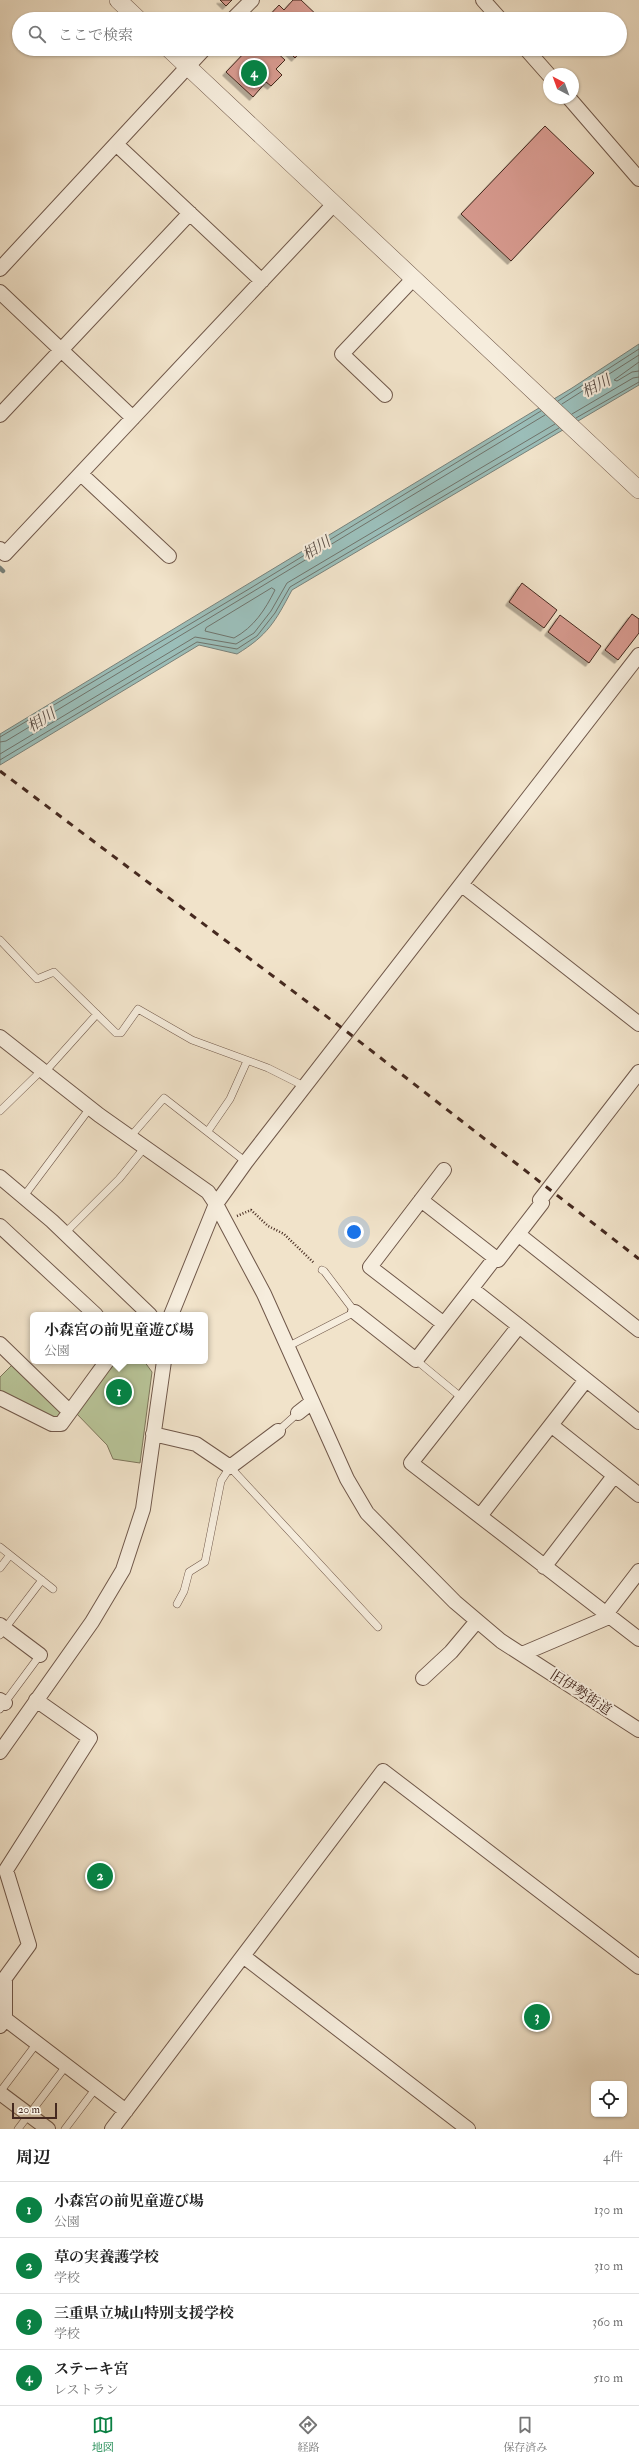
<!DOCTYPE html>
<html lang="ja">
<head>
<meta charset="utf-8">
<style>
  :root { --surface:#fff; --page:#f6f6f6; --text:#222; --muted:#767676; --line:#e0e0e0; --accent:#0b8043 }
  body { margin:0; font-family:"IM FELL Double Pica","Noto Serif JP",serif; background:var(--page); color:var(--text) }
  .controls { position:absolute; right:12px; bottom:12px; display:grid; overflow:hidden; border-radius:6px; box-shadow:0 1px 3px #0004 }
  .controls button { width:36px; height:36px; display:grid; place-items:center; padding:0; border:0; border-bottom:1px solid var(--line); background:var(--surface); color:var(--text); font:20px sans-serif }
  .compass { position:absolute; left:543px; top:68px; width:36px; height:36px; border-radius:50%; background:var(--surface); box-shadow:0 1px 3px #0004; rotate:319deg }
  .scale { position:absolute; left:12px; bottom:10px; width:45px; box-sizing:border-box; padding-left:4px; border:2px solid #45291f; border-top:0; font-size:11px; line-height:14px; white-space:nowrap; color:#45291f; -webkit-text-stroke:3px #f6eddd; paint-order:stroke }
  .you { position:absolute; left:354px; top:1232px; width:14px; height:14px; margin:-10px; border:3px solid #fff; border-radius:50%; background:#1a73e8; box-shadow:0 0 0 6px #1a73e833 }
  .badge { display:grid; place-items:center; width:26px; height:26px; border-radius:50%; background:var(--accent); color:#fff; font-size:13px; font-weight:700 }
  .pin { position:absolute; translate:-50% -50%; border:2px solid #fff; box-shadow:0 1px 4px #0006 }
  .popup { position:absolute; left:30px; top:1312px; width:178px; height:52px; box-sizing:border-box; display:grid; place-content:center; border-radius:6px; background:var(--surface); filter:drop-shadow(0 1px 3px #0005); font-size:13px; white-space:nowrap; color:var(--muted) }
  .popup b { font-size:15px; color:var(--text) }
  .popup::after { content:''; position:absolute; left:50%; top:100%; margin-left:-8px; border:8px solid transparent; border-top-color:var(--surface) }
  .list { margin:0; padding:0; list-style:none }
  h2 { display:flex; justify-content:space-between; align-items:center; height:52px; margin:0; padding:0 16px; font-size:17px }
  h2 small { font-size:13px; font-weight:400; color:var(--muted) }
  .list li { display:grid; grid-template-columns:26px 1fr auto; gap:12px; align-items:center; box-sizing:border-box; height:56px; padding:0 16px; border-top:1px solid var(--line) }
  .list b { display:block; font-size:15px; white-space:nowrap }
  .list p { margin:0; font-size:13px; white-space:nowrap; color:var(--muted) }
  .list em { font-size:13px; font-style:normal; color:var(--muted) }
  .icon { flex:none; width:22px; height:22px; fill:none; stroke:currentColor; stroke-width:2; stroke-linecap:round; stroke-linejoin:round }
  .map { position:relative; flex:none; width:639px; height:2129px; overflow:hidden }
  .search { position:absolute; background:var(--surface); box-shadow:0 1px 3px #0004; left:12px; right:12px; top:12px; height:44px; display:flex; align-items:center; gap:10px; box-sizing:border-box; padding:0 14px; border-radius:22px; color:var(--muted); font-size:15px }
  .sheet { height:276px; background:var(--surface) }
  nav { display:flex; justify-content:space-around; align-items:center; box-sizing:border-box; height:56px; border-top:1px solid var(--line); background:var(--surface); font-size:11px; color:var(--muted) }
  nav a { display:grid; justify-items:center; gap:2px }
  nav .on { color:var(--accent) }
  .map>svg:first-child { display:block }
</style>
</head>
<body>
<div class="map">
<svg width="639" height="2129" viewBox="0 0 639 2129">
  <defs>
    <filter id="shadow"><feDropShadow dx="-3.5" dy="3.5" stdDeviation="0" flood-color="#0004"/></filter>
  </defs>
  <rect width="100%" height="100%" fill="#f1e3ca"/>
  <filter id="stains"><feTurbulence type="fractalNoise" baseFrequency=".005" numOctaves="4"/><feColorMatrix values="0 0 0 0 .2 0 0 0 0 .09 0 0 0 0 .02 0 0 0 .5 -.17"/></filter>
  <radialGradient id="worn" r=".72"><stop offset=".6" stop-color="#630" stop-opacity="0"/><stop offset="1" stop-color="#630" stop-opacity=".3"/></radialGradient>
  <path fill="#b8c498" stroke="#7e765c" d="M112,1361H144L152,1372L140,1463L113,1459L107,1445L75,1412Z
    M14,1363L64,1414L55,1421L0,1394V1377Z"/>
  <path fill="#9bbeb9" stroke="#79827b" d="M639,344V385L292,590C275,622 268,635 237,654L199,645L0,765V734L572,388Z"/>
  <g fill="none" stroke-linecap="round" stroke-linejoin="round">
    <path stroke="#70746c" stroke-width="1" d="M639,362L614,380L617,381L632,372L639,371
      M558,401L639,349
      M562,404L639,355
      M572,414L633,378L639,377
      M576,418L639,382
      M272,588L275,590C265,610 254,627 234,638L205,631L206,628Z
      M0,737L249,589L541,411
      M0,742L6,741L545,415
      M0,754L195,637L236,644L254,633L271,611L287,583L555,424
      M0,760L197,642L237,649L257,636L275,613L290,587L559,428"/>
    <path stroke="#79827b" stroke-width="4.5" d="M0,568L3,571"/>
  </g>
  <path fill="#d79a8f" stroke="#45291f" filter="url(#shadow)" d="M220,0H232L226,6Z
    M293,0H301L321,19H266L279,5L284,10Z
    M248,49H273L285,60L276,69L282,75L271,86L266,82L253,97L226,72Z
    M286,49H303L295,58Z
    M545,126L594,173L511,261L461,214Z
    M522,583L557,610L544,628L509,602Z
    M632,614L639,619V633L618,660L605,650Z
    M560,615L601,646L589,663L548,632Z"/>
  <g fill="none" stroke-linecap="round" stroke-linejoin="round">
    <g stroke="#70584a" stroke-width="8">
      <path id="service" d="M0,940L37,979L54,972L116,1033H121L138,1009L192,1040L268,1068L304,1086
        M44,1073L97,1014
        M0,1111L41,1071
        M208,1131L230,1099L247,1061
        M131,1136L164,1098L246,1162
        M24,1196L90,1108
        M64,1234L119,1179L145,1147
        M287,1347L355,1312L324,1271L322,1270
        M416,1360L462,1398
        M278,1431L298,1413
        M0,1547L53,1589
        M0,1568L10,1555
        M177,1604L184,1591L189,1572L205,1562L221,1481L230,1467L378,1627
        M0,1635L42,1580
        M0,1709L40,1655
        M0,2092L37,2043
        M18,2129L66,2066
        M65,2129L96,2088"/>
    </g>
    <g stroke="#70584a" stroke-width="16">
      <path id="minor" d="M483,0L500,19
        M233,19L252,0
        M526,49L549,75
        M569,98L639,179
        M116,144L262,281
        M0,269L204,49
        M0,292L133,418
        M385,395L342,354L413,279
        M0,415L190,213
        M81,474L169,556
        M0,549L5,554L333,205
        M462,885L639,1024
        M0,1037L99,1115L208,1192L216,1204L264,1294L347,1479L367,1513L455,1602L501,1641L639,1730
        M0,1177L52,1221L150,1315
        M421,1200L498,1260L542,1203L540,1200L639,1072
        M0,1226L96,1315
        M518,1234L639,1330
        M472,1289L519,1326
        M355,1312L416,1360L495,1258
        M171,1315L216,1204L246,1162L639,655
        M444,1324L370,1267L444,1170
        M0,1344L69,1411
        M586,1380L551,1425L639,1495
        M0,1398L52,1424H61L107,1361
        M298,1413L312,1402
        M639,1422L519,1326L411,1463L639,1639
        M153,1434L196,1444L230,1467L278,1431
        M480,1516L551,1425
        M544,1567L614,1476
        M606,1614L639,1571
        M0,1625L40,1655
        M522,1654L609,1617
        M423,1678L451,1652L477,1621
        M0,1700L5,1703
        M0,1752L92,1622L123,1570L143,1509L164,1361
        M243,1956L468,2129
        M0,2015L126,2111
        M0,2026L5,2019V1978L29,1945L6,1870L90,1738L36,1700
        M0,2093L48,2129
        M112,2129L383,1771L639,1967"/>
    </g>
    <g stroke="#70584a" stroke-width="18">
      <path id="tertiary" d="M118,0L138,19
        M169,49L639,490"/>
    </g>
    <path stroke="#45291f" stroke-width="2.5" stroke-dasharray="1 2" stroke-linecap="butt" d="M237,1216L251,1210L268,1226L284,1234L314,1263"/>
    <use href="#service" stroke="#f6eddd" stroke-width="7"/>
    <use href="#minor" stroke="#f6eddd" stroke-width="14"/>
    <use href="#tertiary" stroke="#f6eddd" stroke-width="17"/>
    <path stroke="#45291f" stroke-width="3" stroke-dasharray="7 7" stroke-linecap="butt" d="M0,771L346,1031L639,1259"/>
  </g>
  <g text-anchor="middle" stroke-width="4" stroke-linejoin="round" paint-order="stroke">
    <g font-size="14" fill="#45291f" stroke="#f6eddd">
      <text transform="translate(581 1692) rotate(33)" y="5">旧伊勢街道</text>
    </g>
    <g font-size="15" font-style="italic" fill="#5a4e46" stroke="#f6eddd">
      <text transform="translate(596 386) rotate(-28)" y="5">相川</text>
      <text transform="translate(316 548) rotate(-32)" y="5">相川</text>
      <text transform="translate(41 720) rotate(-32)" y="5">相川</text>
    </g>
  </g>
  <rect width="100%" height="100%" filter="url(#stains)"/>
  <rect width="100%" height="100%" fill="url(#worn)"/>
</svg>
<div class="controls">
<button><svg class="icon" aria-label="locate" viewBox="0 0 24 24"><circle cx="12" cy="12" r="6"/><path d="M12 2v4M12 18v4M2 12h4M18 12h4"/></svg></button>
</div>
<svg class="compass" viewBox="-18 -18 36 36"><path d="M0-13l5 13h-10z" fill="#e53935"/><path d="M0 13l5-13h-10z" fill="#767676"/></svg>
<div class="scale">20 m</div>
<div class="you"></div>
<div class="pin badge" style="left:119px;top:1392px">1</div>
<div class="popup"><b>小森宮の前児童遊び場</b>公園</div>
<div class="pin badge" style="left:100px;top:1876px">2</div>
<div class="pin badge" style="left:537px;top:2017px">3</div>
<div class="pin badge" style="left:254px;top:73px">4</div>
<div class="search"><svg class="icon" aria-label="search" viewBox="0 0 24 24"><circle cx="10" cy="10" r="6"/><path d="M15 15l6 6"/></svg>ここで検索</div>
</div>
<section class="sheet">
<h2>周辺<small>4件</small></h2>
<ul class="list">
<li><span class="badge">1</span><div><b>小森宮の前児童遊び場</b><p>公園</p></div><em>130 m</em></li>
<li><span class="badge">2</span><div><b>草の実養護学校</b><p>学校</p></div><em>310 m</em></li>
<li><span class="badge">3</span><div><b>三重県立城山特別支援学校</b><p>学校</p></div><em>360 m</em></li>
<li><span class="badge">4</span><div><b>ステーキ宮</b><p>レストラン</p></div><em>510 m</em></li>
</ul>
</section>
<nav>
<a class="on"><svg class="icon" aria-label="map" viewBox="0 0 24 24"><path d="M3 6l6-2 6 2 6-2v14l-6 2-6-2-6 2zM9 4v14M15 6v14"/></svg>地図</a>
<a><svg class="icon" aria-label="directions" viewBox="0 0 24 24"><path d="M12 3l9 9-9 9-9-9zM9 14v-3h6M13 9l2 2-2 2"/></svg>経路</a>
<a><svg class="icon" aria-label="saved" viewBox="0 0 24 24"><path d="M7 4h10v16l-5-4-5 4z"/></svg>保存済み</a>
</nav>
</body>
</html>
